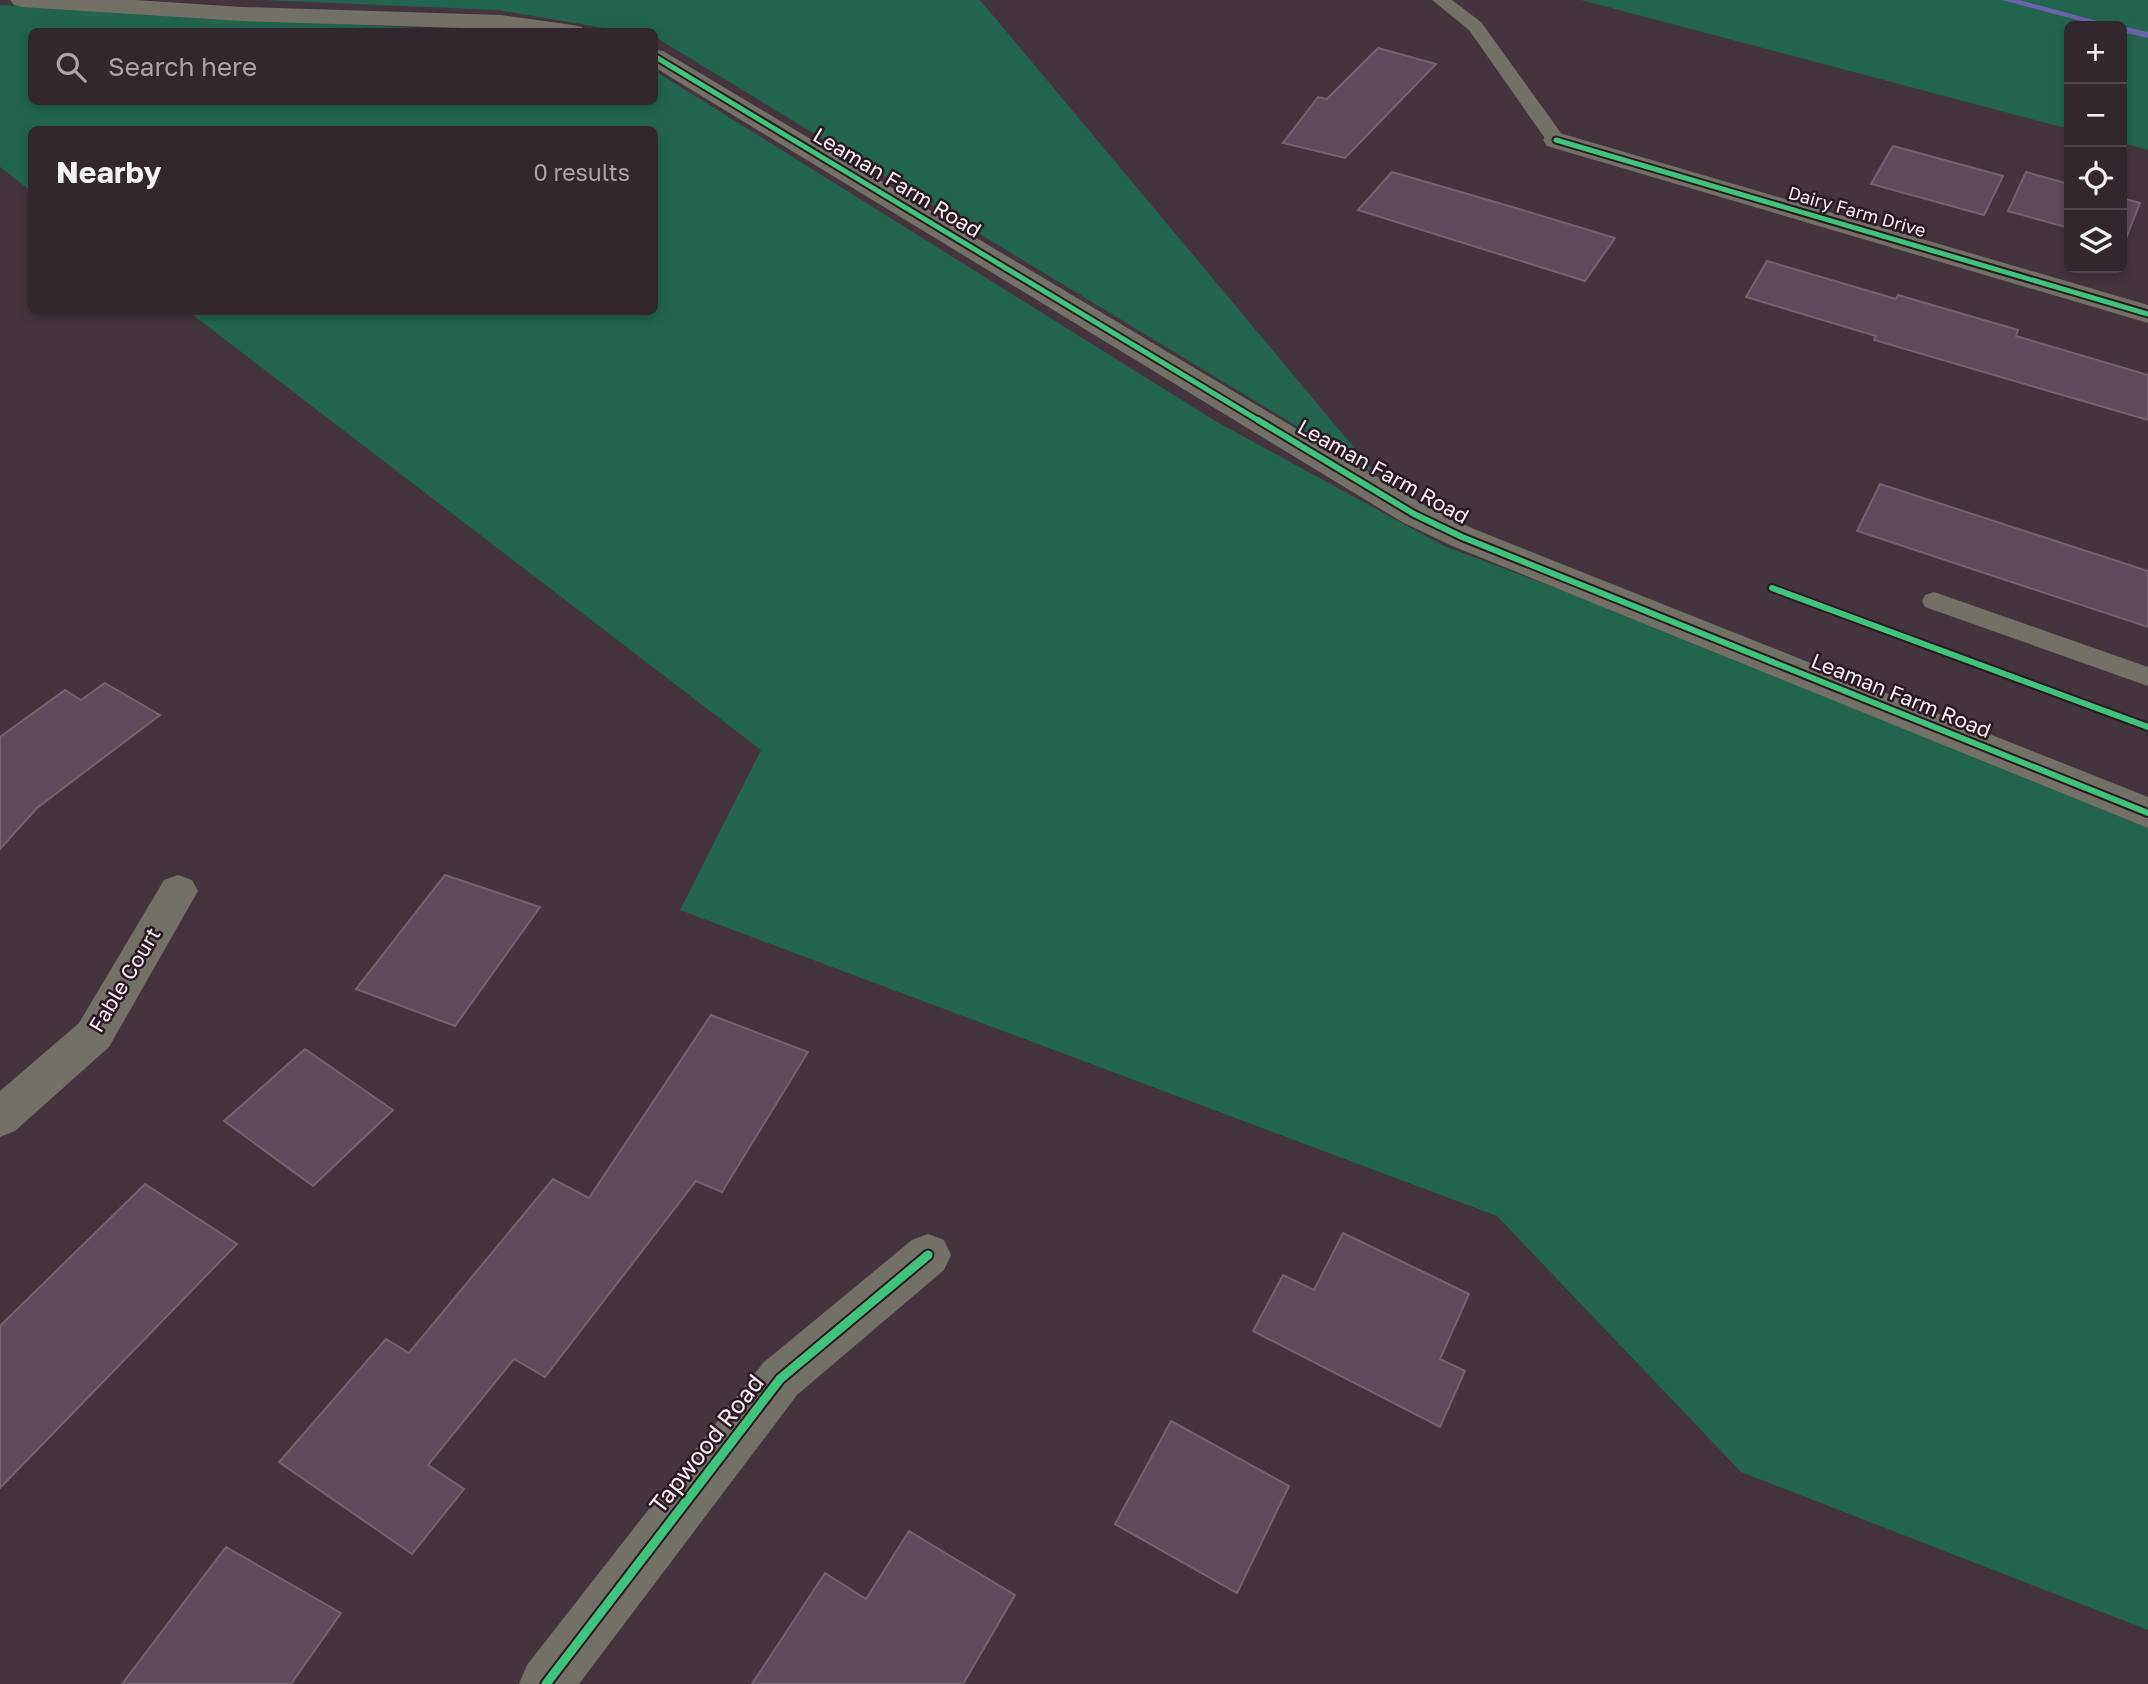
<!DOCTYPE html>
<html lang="en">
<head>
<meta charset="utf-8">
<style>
  :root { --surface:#33272e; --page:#3b2f36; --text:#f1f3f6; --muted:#a9a5aa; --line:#4e444a }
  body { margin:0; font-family:"Golos Text",sans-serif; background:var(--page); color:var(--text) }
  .controls { position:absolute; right:21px; top:21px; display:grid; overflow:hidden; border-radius:10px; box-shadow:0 4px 10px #0003 }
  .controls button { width:63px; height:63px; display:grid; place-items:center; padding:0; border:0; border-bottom:2px solid var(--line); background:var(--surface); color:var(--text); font:35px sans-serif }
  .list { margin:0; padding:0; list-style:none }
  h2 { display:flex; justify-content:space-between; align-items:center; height:91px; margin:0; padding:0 28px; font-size:30px }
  h2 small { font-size:23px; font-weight:400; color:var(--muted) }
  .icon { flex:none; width:38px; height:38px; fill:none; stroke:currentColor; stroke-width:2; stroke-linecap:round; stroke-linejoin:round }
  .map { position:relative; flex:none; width:2148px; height:1684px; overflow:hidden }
  .search { position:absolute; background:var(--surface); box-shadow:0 4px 10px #0003; left:28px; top:28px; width:630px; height:77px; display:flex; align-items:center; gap:18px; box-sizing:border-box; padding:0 24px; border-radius:10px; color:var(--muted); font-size:26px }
  .panel { position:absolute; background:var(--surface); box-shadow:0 4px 10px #0003; left:28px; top:126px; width:630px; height:189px; border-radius:10px }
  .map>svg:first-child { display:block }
</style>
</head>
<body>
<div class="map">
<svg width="2148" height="1684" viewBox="0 0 2148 1684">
  <rect width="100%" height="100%" fill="#44343d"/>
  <path fill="#22644d" d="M262,0H980L1377,475L655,37L654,32L622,31L497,10Z
    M1581,0H2148V150L2122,143V26H2069V129Z
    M0,5L471,31L32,32V102H654L655,71L1217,422L1444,546L2148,811V1630L1741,1472L1497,1216L680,910L761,750L189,312H654V130H32L31,191L0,167Z"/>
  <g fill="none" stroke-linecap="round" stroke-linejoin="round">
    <path fill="#6863aa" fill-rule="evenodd" d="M2002,0H2019L2116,26H2100Z
      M2121,26H2122L2148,32V38L2122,32Z"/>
  </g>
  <path fill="#5e4b5c" stroke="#70646d" stroke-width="2" d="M1378,48L1436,64L1345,158L1283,143L1318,97L1327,99Z
    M1893,146L2003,176L1984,215L1871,184Z
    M1392,172L1509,206L1615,238L1585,281L1358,210Z
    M2026,172L2069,184V228L2008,211Z
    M2122,198L2140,203L2124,243L2122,242Z
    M1767,261L1896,299L1898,295L2018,330L2016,336L2148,375V420L1874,340L1876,336L1746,297Z
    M1880,484L2148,571V627L1857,531Z
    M105,683L160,715L37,808L0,849V737L65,690L81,700Z
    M445,875L540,907L455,1026L356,989Z
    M711,1015L808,1052L722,1192L696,1181L545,1377L514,1359L428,1465L464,1489L412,1554L279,1462L386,1339L409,1353L553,1179L589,1198Z
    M305,1049L393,1110L313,1186L224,1121Z
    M145,1184L237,1244L0,1488V1326Z
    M1343,1233L1469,1294L1440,1359L1465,1371L1440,1427L1253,1331L1283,1275L1314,1290Z
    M1171,1421L1289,1486L1237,1593L1115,1524Z
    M909,1531L1015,1595L963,1684H752L825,1573L866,1599Z
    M226,1547L341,1613L291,1684H122Z"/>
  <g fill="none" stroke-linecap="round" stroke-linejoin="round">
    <path fill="#737067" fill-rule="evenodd" d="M1432,0H1452L1481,22L1566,140L1563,144H1549L1469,30Z
      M1934,592L2148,667V686L1925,607L1922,601L1925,595Z"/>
    <path fill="#737067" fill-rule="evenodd" d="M1556,132L2148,305V323L1547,146L1543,140L1547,134Z
      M178,875L192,880L198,891L109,1047L15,1131L0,1137V1091L79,1023L164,880Z
      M928,1234L944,1240L951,1255L944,1270L797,1395L579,1684H519L527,1665L763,1363L912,1240Z"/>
    <path fill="#737067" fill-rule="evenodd" d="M10,0H135L242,7L500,15L573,25L582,27L585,32L242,21L22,7L14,5Z
      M654,49L663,51L1426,506L1474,529L2148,797V828L1450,545L1402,522L654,67Z"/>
    <g stroke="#281a22" stroke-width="9">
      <path id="cycleway-far2" d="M654,56L1261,422
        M1556,140L2148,314"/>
    </g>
    <g stroke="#281a22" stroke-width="10">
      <path id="cycleway-far1" d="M1258,420L1414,514L1462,537L2148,813
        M1772,588L2148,727"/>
    </g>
    <g stroke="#281a22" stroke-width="13">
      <path id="cycleway" d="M546,1684L780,1379L928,1255"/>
    </g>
    <use href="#cycleway-far2" stroke="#40c37c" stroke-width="5"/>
    <use href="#cycleway-far1" stroke="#40c37c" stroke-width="6"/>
    <use href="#cycleway" stroke="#40c37c" stroke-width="9"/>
  </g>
  <g text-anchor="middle" stroke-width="5" stroke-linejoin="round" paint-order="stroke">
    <g font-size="18" fill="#fdedf6" stroke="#281a22">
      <text transform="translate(1857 212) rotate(16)" y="6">Dairy Farm Drive</text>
    </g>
    <g font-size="21" fill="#fdedf6" stroke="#281a22">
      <text transform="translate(897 183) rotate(31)" y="7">Leaman Farm Road</text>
      <text transform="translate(1383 472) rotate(29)" y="7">Leaman Farm Road</text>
      <text transform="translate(1901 696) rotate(22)" y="7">Leaman Farm Road</text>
      <text transform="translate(125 980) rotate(-59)" y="7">Fable Court</text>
    </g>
    <g font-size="24" fill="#fdedf6" stroke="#281a22">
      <text transform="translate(707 1444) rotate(-52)" y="8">Tapwood Road</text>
    </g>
  </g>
</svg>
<div class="controls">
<button>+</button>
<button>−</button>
<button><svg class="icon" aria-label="locate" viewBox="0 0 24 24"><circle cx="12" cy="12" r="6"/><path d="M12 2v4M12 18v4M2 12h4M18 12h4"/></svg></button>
<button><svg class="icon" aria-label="layers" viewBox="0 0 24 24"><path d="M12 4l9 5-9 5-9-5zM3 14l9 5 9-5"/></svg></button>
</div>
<div class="search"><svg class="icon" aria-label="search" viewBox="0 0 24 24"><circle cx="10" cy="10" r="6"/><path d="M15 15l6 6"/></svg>Search here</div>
<section class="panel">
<h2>Nearby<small>0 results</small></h2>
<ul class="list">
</ul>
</section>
</div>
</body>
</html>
